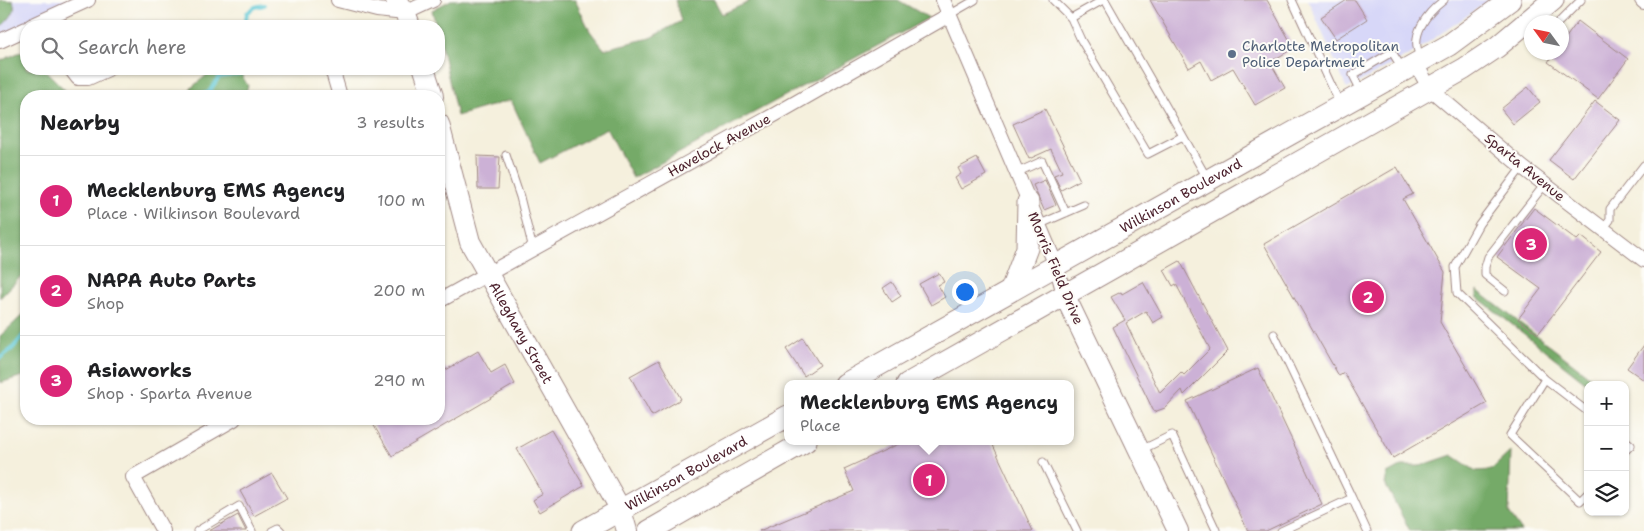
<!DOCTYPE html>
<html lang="en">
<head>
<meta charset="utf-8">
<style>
  :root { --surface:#fff; --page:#f6f6f6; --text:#202124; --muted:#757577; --line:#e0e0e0; --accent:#db2777 }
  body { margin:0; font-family:"Shantell Sans",sans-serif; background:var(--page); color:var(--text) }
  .controls { position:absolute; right:15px; bottom:15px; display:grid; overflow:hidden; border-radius:10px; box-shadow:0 1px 4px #0004 }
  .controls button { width:45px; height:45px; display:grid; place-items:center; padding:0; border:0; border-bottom:1px solid var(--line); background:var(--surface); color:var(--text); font:25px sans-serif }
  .compass { position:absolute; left:1524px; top:15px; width:45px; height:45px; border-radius:50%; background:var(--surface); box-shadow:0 1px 4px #0004; rotate:303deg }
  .you { position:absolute; left:964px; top:291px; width:18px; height:18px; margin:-12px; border:4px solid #fff; border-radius:50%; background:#1a73e8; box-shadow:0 0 0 8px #1a73e833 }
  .badge { display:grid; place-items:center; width:32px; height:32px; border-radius:50%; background:var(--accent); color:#fff; font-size:16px; font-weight:700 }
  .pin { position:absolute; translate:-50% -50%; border:2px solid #fff; box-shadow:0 1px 5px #0006 }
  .popup { position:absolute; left:784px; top:380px; width:290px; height:65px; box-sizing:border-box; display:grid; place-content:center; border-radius:10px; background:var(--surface); filter:drop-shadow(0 1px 4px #0005); font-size:16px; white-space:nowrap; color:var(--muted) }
  .popup b { font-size:19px; color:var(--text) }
  .popup::after { content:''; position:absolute; left:50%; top:100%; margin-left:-10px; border:10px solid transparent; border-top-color:var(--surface) }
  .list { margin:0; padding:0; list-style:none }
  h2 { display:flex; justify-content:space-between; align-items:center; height:65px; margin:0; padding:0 20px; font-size:21px }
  h2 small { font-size:16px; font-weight:400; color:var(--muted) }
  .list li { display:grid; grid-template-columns:32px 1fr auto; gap:15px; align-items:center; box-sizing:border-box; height:90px; padding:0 20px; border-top:1px solid var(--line) }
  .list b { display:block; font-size:19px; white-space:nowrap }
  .list p { margin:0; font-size:16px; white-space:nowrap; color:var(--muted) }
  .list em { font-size:16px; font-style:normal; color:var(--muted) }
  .icon { flex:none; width:28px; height:28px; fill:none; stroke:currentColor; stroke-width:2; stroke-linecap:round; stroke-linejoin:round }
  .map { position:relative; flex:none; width:1644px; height:531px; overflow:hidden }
  .search { position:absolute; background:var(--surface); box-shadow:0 1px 4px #0004; left:20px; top:20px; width:425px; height:55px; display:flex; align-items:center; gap:12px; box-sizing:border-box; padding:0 18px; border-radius:20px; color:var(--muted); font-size:19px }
  .panel { position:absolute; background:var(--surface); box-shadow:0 1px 4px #0004; left:20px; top:90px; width:425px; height:335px; border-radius:20px }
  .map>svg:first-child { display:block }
</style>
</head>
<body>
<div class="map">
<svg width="1644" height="531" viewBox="0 0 1644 531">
  <rect width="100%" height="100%" fill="#fdfcf7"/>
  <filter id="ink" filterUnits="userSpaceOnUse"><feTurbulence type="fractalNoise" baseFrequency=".02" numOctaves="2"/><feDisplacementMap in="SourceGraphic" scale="10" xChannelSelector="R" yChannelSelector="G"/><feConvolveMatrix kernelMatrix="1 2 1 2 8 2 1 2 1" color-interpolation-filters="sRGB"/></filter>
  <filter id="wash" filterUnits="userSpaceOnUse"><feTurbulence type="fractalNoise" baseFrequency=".0096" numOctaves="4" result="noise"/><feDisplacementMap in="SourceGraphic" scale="20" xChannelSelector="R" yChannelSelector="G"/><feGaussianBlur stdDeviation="1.12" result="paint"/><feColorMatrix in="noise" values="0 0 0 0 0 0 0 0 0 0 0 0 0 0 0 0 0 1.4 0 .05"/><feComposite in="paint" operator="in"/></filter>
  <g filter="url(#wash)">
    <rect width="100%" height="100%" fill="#f5f0dd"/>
    <path fill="#d7d7f8" d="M0,0H84L0,38Z
      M1308,0H1490L1411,54L1347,89Z"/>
    <path fill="#74aa68" stroke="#5f644a" d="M0,0L13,1C18,12 8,20 0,28Z
      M451,0H575L590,31L604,49L650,38L681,21L675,0H714L722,14L749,2L748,0H898L929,18L633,178L607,128L540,163L511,100L457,116L439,36V26H436L432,10Z
      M20,52L26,53V69H44L71,96H26V271L0,298V61Z
      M214,69H238L248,86L245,96H186L191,88Z
      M1477,290L1601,385H1589L1477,297Z
      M26,312V375L0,383V336Z
      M1511,451L1509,513L1522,531H1410L1385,484L1387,474L1402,466H1420L1452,455L1476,471L1491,470Z"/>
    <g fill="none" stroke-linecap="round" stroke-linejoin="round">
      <path stroke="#5dc8d6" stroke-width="4" d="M249,26L246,19L247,13L255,7L264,5
        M200,96L209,92L219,77L243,73L248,69
        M0,358L12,349L26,332"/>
    </g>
    <g id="blocks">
      <path fill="#ccb1d6" d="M1150,0H1267L1294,48L1270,62L1285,88L1255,105L1233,68L1211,80L1201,61L1189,68Z
        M1347,0H1355L1367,19L1336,39L1321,17Z
        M1578,21L1628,59L1598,99L1548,62L1555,52H1562V43Z
        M1528,87L1540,102L1513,124L1501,109Z
        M1595,101L1620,120L1574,179L1549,160Z
        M1045,109L1080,180L1061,190L1054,175L1062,172L1051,149L1029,159L1013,124Z
        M477,156L500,157L498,189H478Z
        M977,158L986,175L961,189L955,178L961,174L958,168Z
        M1397,167L1413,194L1403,199L1445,272L1440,322L1487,403L1393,458L1344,373L1339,376L1264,244Z
        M1045,180L1056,205L1044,210L1033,185Z
        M1534,208L1577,240L1581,236L1601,252L1538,334L1518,319L1541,289L1497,257Z
        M1180,261L1228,351L1184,395L1182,390L1165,408L1154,412L1113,327L1125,320L1111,297L1121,292L1122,294L1143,282L1163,317L1153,323L1146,311L1126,323L1160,393L1181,372L1184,375L1210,349L1176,284L1173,286L1164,270Z
        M939,273L944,282L938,285L945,297L931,305L919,284Z
        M892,282L901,296L892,302L883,288Z
        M803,338L820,365L804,376L786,349Z
        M1644,345V380L1627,368Z
        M478,351L491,373L505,365L515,384L392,456L370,419H439V356L446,370Z
        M659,360L681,399L652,416L630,376Z
        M1258,368L1322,504L1266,531H1248L1187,401Z
        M551,430L584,486L540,512L533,500L543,494L517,449Z
        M905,441H991L1033,531H759L854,491L844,469Z
        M272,473L287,498L254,516L240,491Z
        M238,515L246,531H209Z"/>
    </g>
  </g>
  <g filter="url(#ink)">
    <use href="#blocks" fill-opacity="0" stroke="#a08884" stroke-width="1"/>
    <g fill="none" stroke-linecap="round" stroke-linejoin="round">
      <g stroke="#a08884" stroke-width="9">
        <path id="lane" d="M1053,0L1071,18L1081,40L1148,154L1183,136L1105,0
          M1292,0L1340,104
          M949,15L975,0
          M1071,18L1103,0
          M1559,22L1581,0
          M1421,58C1408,36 1427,13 1444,0
          M1361,91L1353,75L1392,52L1402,68
          M1183,136L1207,178
          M506,155L520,197L533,249
          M1522,167L1479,224L1455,267L1457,293L1545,379L1588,412
          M1016,173L1042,161L1066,213
          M1038,225L1084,205
          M1603,229L1610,220V209L1644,165
          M1505,291L1485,275V267L1488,257L1545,184
          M1274,334L1352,498L1281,531
          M1545,379L1510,435L1580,501L1588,493
          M1625,440L1631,445L1625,451
          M1141,450L1172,435L1216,530
          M1043,462L1077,531
          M1352,498L1367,531
          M197,531L239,506L252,531
          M272,531L278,528L281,531"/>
      </g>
      <g stroke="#a08884" stroke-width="16">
        <path id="street" d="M338,0L377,10L405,13L433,0
          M943,0L1056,265L1064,294
          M1642,0L1644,2
          M31,26L88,0
          M0,41L26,29
          M1416,64L1430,89L1522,167L1644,260
          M71,69L78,78H88L108,69
          M332,69L340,96
          M439,301L776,114L949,15
          M163,531L133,477L234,419"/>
      </g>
      <g stroke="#a08884" stroke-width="22">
        <g id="secondary">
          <path d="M396,0L405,13L410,26"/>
          <path d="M424,69L433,96"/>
          <path id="s1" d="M439,124L470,242L621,510L627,531"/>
          <path d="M1064,294L1178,531"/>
        </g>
      </g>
      <g stroke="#a08884" stroke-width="23">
        <g id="primary">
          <path d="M1011,290L1027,248L1028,202"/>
          <path id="s2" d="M845,384L1449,45L1510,0"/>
          <path d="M907,384L1464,69L1497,47L1553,0"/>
          <path id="s3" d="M583,531L788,416"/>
          <path d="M649,531L806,441"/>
        </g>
      </g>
      <use href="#lane" stroke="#fff" stroke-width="7"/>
      <use href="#street" stroke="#fff" stroke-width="14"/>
      <use href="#secondary" stroke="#fff" stroke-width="20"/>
      <use href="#primary" stroke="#fff" stroke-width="21"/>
    </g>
  </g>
  <circle fill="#5c6f8a" stroke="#fdfcf7" stroke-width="2" cx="1232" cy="54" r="5"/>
  <g text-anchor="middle" stroke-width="4" stroke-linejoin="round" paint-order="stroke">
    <g font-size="14" fill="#4e5e75" stroke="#fdfcf7" text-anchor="start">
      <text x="1242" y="51">Charlotte Metropolitan<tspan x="1242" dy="16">Police Department</tspan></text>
    </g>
    <g font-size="14" fill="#4a1f2b" stroke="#fdfcf7">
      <text transform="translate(719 145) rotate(-29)" y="5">Havelock Avenue</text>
      <text transform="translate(1525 167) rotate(39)" y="5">Sparta Avenue</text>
      <text dy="5" stroke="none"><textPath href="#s2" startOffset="385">Wilkinson Boulevard</textPath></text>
      <text transform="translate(1056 268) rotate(67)" y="5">Morris Field Drive</text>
      <text dy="5" stroke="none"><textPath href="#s1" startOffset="226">Alleghany Street</textPath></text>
      <text dy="5" stroke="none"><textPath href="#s3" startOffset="118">Wilkinson Boulevard</textPath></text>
    </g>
  </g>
</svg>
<div class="controls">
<button>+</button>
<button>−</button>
<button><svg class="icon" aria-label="layers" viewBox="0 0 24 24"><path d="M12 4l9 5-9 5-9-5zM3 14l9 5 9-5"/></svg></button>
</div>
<svg class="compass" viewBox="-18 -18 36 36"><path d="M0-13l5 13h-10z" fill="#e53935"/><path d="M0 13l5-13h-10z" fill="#757577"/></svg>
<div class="you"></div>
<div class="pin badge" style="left:929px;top:480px">1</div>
<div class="popup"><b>Mecklenburg EMS Agency</b>Place</div>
<div class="pin badge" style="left:1368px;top:297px">2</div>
<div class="pin badge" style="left:1531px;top:244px">3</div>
<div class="search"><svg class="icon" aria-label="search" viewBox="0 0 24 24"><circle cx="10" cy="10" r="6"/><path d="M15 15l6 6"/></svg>Search here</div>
<section class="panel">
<h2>Nearby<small>3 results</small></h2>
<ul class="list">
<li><span class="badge">1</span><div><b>Mecklenburg EMS Agency</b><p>Place · Wilkinson Boulevard</p></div><em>100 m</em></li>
<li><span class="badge">2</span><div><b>NAPA Auto Parts</b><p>Shop</p></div><em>200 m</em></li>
<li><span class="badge">3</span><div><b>Asiaworks</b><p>Shop · Sparta Avenue</p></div><em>290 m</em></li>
</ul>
</section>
</div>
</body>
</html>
